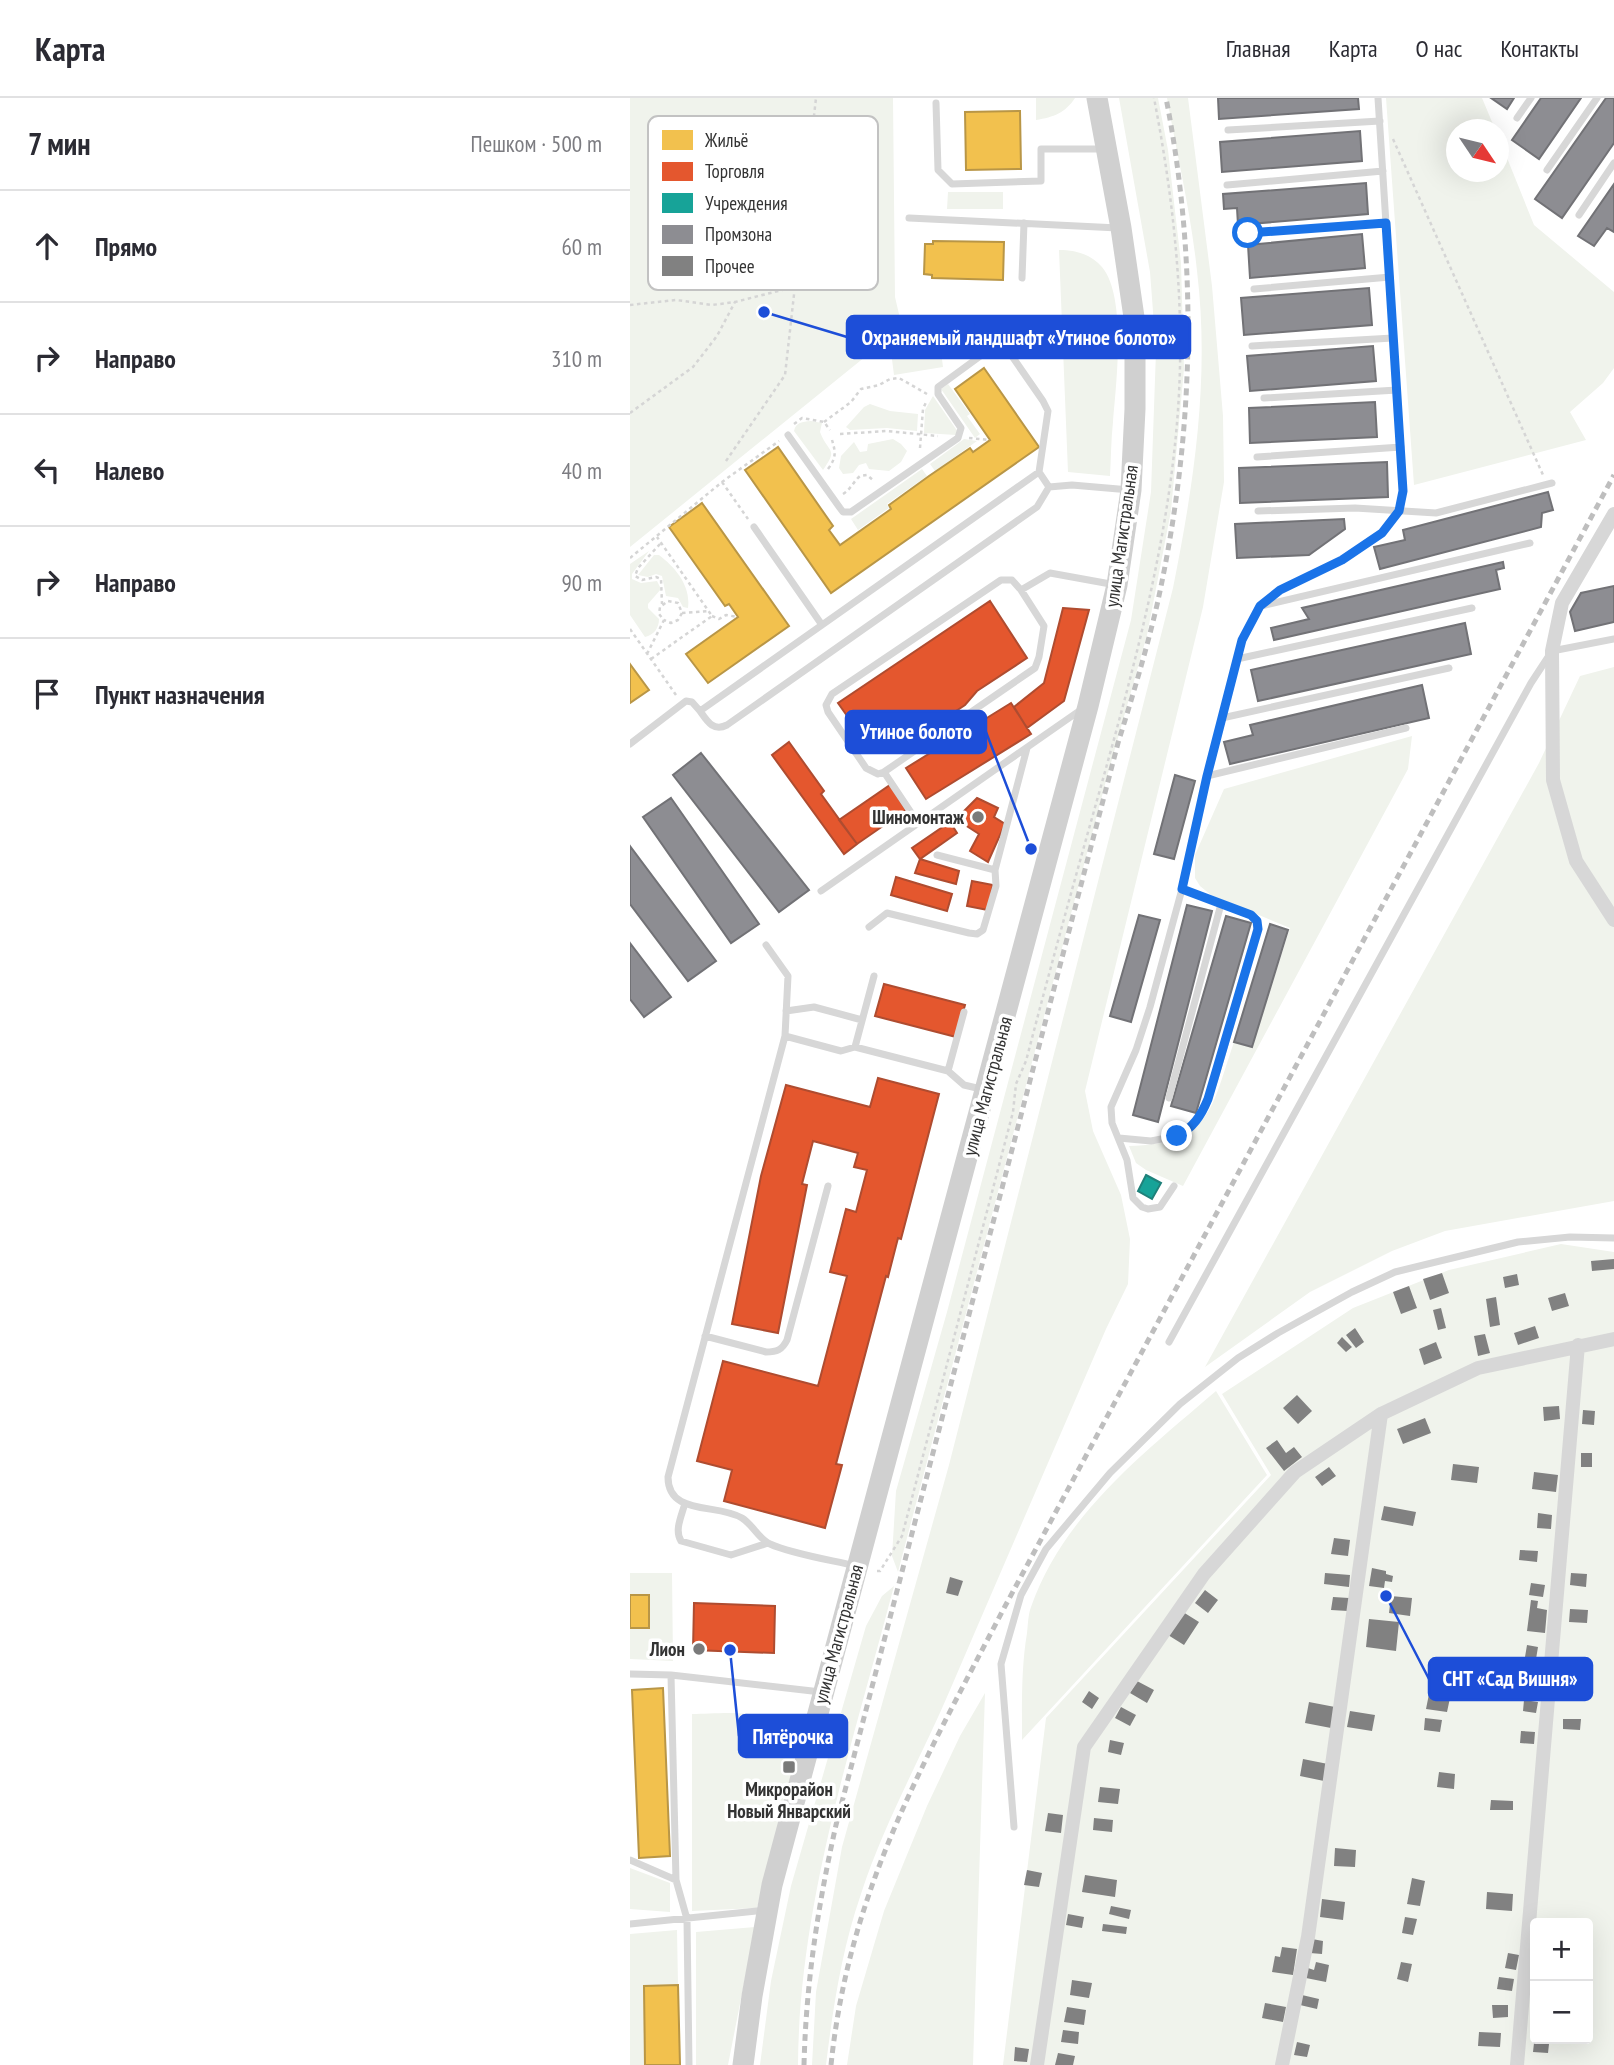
<!DOCTYPE html>
<html lang="ru">
<head>
<meta charset="utf-8">
<style>
  :root { --surface:#fff; --page:#f2f2f3; --text:#2b2b33; --muted:#7c7c81; --line:#e1e1e2 }
  body { margin:0; font-family:"PT Sans Narrow",sans-serif; background:var(--page); color:var(--text) }
  .controls { position:absolute; right:21px; bottom:21px; display:grid; overflow:hidden; border-radius:7px; box-shadow:0 7px 28px #0002 }
  .controls button { width:63px; height:63px; display:grid; place-items:center; padding:0; border:0; border-bottom:2px solid var(--line); background:var(--surface); color:var(--text); font:35px sans-serif }
  .compass { position:absolute; left:816px; top:21px; width:63px; height:63px; border-radius:50%; background:var(--surface); box-shadow:0 7px 28px #0002; rotate:125deg }
  .stop { position:absolute; width:21px; height:21px; margin:-16px; border:5px solid #1a73e8; border-radius:50%; background:#fff }
  .stop.end { background:#1a73e8; border-color:#fff; box-shadow:0 2px 7px #0008 }
  .list { margin:0; padding:0; list-style:none }
  h2 { display:flex; justify-content:space-between; align-items:center; height:91px; margin:0; padding:0 28px; font-size:30px }
  h2 small { font-size:23px; font-weight:400; color:var(--muted) }
  .list li { display:grid; grid-template-columns:46px 1fr auto; gap:21px; align-items:center; box-sizing:border-box; height:112px; padding:0 28px; border-top:2px solid var(--line) }
  .list b { display:block; font-size:26px; white-space:nowrap }
  .list em { font-size:23px; font-style:normal; color:var(--muted) }
  .icon { flex:none; width:38px; height:38px; fill:none; stroke:currentColor; stroke-width:2; stroke-linecap:round; stroke-linejoin:round }
  .map { position:relative; flex:none; width:984px; height:1967px; overflow:hidden }
  header { display:flex; align-items:center; gap:42px; box-sizing:border-box; height:98px; padding:0 35px; background:var(--surface); border-bottom:2px solid var(--line) }
  header strong { font-size:33px }
  nav { display:flex; gap:38px; margin-inline-start:auto; font-size:24px }
  main { display:flex }
  aside { flex:1; background:var(--surface) }
  .map>svg:first-child { display:block }
</style>
</head>
<body>
<header>
<strong>Карта</strong>
<nav><a>Главная</a><a>Карта</a><a>О нас</a><a>Контакты</a></nav>
</header>
<main>
<aside>
<h2>7 мин<small>Пешком · 500 m</small></h2>
<ul class="list">
<li><svg class="icon" aria-label="ahead" viewBox="0 0 24 24"><path d="M12 20V5M6 11l6-6 6 6"/></svg><div><b>Прямо</b></div><em>60 m</em></li>
<li><svg class="icon" aria-label="right" viewBox="0 0 24 24"><path d="M7 20v-9h11M14 6l5 5-5 5"/></svg><div><b>Направо</b></div><em>310 m</em></li>
<li><svg class="icon" aria-label="left" viewBox="0 0 24 24"><path d="M17 20v-9H6M10 6l-5 5 5 5"/></svg><div><b>Налево</b></div><em>40 m</em></li>
<li><svg class="icon" aria-label="right" viewBox="0 0 24 24"><path d="M7 20v-9h11M14 6l5 5-5 5"/></svg><div><b>Направо</b></div><em>90 m</em></li>
<li><svg class="icon" aria-label="arrive" viewBox="0 0 24 24"><path d="M6 21V4h12l-3 4 3 4H6"/></svg><div><b>Пункт назначения</b></div></li>
</ul>
</aside>
<div class="map">
<svg width="984" height="1967" viewBox="0 0 984 1967">
  <rect width="100%" height="100%" fill="#fff"/>
  <path fill="#f0f3ec" fill-rule="evenodd" d="M0,0H263L265,199L272,229L0,449Z
    M406,0H445C435,15 424,19 406,22Z
    M489,0H528L538,52L551,165L554,271L541,413L517,537L477,679L268,1474L262,1458L266,1393L317,1214L501,522L521,394L526,253L520,174Z
    M537,0H558L582,188L593,318L594,384L573,509L455,993L463,1033L491,1097L500,1141L498,1186L476,1231C424,1351 372,1471 320,1592C291,1660 254,1725 231,1796C212,1851 203,1909 196,1967H182L186,1894L212,1749L319,1367L543,490C564,385 580,280 567,173C561,115 547,57 537,0Z
    M756,0H852L865,31L827,32V74H869V40L904,127L984,194V270L973,285L940,314L956,342L784,387Z
    M318,94H373V111H317Z
    M429,152C445,152 461,156 472,169C497,199 486,286 483,324C481,342 481,360 480,378L438,374Z
    M309,238L313,269L264,277L260,246Z
    M318,286L340,316L337,318L350,336L345,340L311,291Z
    M303,298L328,334L326,337L294,335L295,312Z
    M240,306L260,313L288,316L287,333L257,330L220,332L216,329L234,309Z
    M181,323L192,325L190,334C198,355 209,350 193,372L164,333C166,324 172,324 181,323Z
    M263,341L271,346L277,353L271,364L259,373L239,371L236,365L229,367L223,375L213,376L209,370L211,358L224,344L230,354L237,353L238,346Z
    M334,341L347,343L305,373L300,366Z
    M292,371L297,378L257,406L259,410L228,432L221,421Z
    M19,453L2,476V481L11,485L27,483L31,491L18,506V510L29,521C29,530 24,537 15,539L0,517V466Z
    M24,457H29C46,470 61,488 58,510L53,509L48,500L36,498L32,478L26,476L18,479L8,477Z
    M984,569V1103L815,1133L762,1153L680,1194L575,1269L909,665L950,578Z
    M782,638L778,671L553,1088L516,1072L506,1065L499,1048C581,1046 581,1011 604,944L622,949L660,830L581,797L570,788L565,780V757L594,691Z
    M931,1146L984,1154V1967H373L416,1620L641,1377L592,1296L723,1210L819,1172ZM905,1825H958V1941H905Z
    M586,1293L637,1377L392,1642C392,1606 391,1571 397,1535C398,1527 398,1517 401,1509C433,1417 514,1355 586,1293Z
    M0,1475H42L43,1563L0,1561V1530H19V1498L0,1497Z
    M264,1488C223,1645 169,1804 168,1967H130L141,1883L161,1788L236,1528L252,1498Z
    M355,1595L343,1967H217L226,1908L254,1813L297,1708L330,1638Z
    M62,1616C94,1616 161,1606 168,1650L127,1810L62,1813Z
    M0,1770L40,1785V1814L0,1811Z
    M125,1829L98,1967H66V1834Z
    M47,1832L48,1887L14,1888L15,1967H0V1836Z"/>
  <path fill="#f2c14e" stroke="#b99646" stroke-width="2" d="M390,13L391,71L336,72L335,14Z
    M303,143L374,144L373,182L302,180V177L294,176L295,146H303Z
    M354,270L409,349L201,495L115,372L148,349L203,428L199,432L210,447L261,411L259,407L299,378L340,350L343,354L360,342L325,291Z
    M72,405L159,528L78,585L56,556L108,519L99,506L95,508L39,429Z
    M0,566L19,592L0,605Z
    M0,1497H19V1530H0Z
    M33,1590L40,1758L9,1760L2,1592Z
    M48,1887L50,1967H15L14,1888Z"/>
  <path fill="#e4572e" stroke="#af4c30" stroke-width="2" d="M360,503L397,560L347,593L335,607L276,646L254,614L227,632L208,605Z
    M433,510L459,512L434,603L397,630L384,609L414,585Z
    M381,605L401,636L296,701L276,670Z
    M159,644L194,693L191,696L227,746L214,756L142,657Z
    M260,687L276,712L227,746L209,722Z
    M347,700L368,710L364,719L375,726L358,764L340,753L349,736L326,721Z
    M320,724L327,735L290,761L282,750Z
    M290,761L329,773L326,786L285,775Z
    M266,779L322,796L317,813L261,797Z
    M342,783L363,787L358,812L337,808Z
    M254,886L335,907L326,939L245,918Z
    M248,980L309,996L271,1141L268,1140L258,1179L256,1178L206,1366L212,1367L195,1430L94,1403L102,1372L67,1363L93,1263L188,1288L217,1178L200,1174L216,1111L226,1114L237,1072L224,1069L228,1055L183,1043L172,1086L177,1087L148,1235L102,1226L131,1078L156,987L240,1009Z
    M64,1505L145,1508L144,1555L63,1552Z"/>
  <path fill="#17a398" stroke="#1f817a" stroke-width="2" d="M516,1077L531,1085L522,1101L508,1093Z"/>
  <path fill="#8d8d92" stroke="#727276" stroke-width="2" d="M588,0H728L729,11L589,21Z
    M861,0H884L877,11Z
    M911,0H951L909,61L882,42Z
    M976,0H984V45L932,120L905,101Z
    M730,33L732,63L592,74L590,44Z
    M736,85L738,116L608,127L607,110L594,111L593,96Z
    M984,86V134L977,130L964,148L948,138Z
    M732,136L735,170L620,180L618,147Z
    M739,190L742,227L614,237L611,200Z
    M743,248L746,283L620,293L617,258Z
    M745,304L747,339L620,345L619,310Z
    M757,364L758,399L610,405L609,370Z
    M918,394L923,412L912,415L911,429L750,471L744,449L775,442L773,432Z
    M714,421L715,431L679,457L607,460L605,426Z
    M873,464L874,470L866,472L870,491L644,542L641,530L679,521L672,510Z
    M984,488V524L945,533L940,514L951,495Z
    M835,525L841,556L628,603L621,572Z
    M792,587L799,620L600,666L594,644L623,637L620,627Z
    M71,655L179,792L149,814L43,677Z
    M545,677L565,683L544,761L524,756Z
    M41,700L129,826L101,845L13,719Z
    M0,748L86,863L58,883L0,806Z
    M557,807L582,813L528,1024L503,1017Z
    M509,817L530,822L501,924L480,918Z
    M596,818L621,825L566,1015L541,1008Z
    M640,826L658,832L622,949L604,944Z
    M0,845L41,899L14,919L0,901Z"/>
  <path fill="#818181" d="M984,1161V1171L962,1173L961,1163Z
    M812,1175L819,1195L800,1202L793,1181Z
    M887,1176L889,1187L875,1190L873,1179Z
    M779,1188L787,1210L771,1216L763,1194Z
    M935,1195L939,1208L922,1213L918,1200Z
    M866,1199L870,1227L860,1229L856,1201Z
    M811,1210L816,1230L808,1232L803,1212Z
    M905,1228L909,1240L888,1247L884,1235Z
    M725,1230L734,1244L726,1250L716,1237Z
    M855,1236L860,1255L848,1258L844,1238Z
    M712,1239L722,1249L716,1254L707,1245Z
    M806,1244L812,1260L794,1267L789,1251Z
    M667,1297L682,1313L668,1326L653,1310Z
    M929,1308L930,1321L914,1323L913,1309Z
    M953,1312L965,1313L964,1327L952,1326Z
    M795,1320L801,1335L773,1346L767,1331Z
    M647,1342L656,1355L664,1349L672,1359L654,1373L636,1350Z
    M951,1355H962V1369H951Z
    M823,1366L849,1369L847,1385L821,1382Z
    M699,1369L706,1378L692,1388L685,1379Z
    M904,1374L928,1377L926,1394L902,1391Z
    M754,1408L786,1414L783,1428L751,1422Z
    M908,1415L922,1417L921,1431L907,1430Z
    M704,1440L720,1442L718,1458L701,1456Z
    M890,1452L908,1453L907,1464L889,1462Z
    M742,1470L756,1473V1476L763,1478L762,1484L755,1483L754,1490L739,1488Z
    M695,1475L720,1477L719,1489L694,1486Z
    M941,1475L957,1476L956,1489L940,1487Z
    M320,1479L333,1483L328,1498L316,1495Z
    M901,1485L915,1487L913,1499L899,1497Z
    M575,1492L588,1502L578,1515L565,1505Z
    M761,1498L782,1500L780,1518L759,1515Z
    M703,1499L719,1500L718,1513L701,1512Z
    M901,1502L908,1503L907,1510L917,1512L915,1535L897,1533Z
    M940,1511L958,1512L957,1525L939,1524Z
    M553,1514L569,1524L554,1547L538,1537Z
    M739,1521L769,1524L766,1553L736,1549Z
    M897,1547L908,1549L906,1561L895,1559Z
    M507,1583L524,1592L517,1605L500,1595Z
    M459,1593L469,1600L462,1611L452,1604Z
    M799,1596L820,1600L817,1614L796,1611Z
    M894,1602L908,1604L906,1615L893,1613Z
    M679,1604L705,1609L701,1630L675,1625Z
    M491,1609L506,1617L500,1628L485,1620Z
    M720,1613L745,1617L742,1633L717,1629Z
    M795,1620L812,1622L810,1634L794,1632Z
    M933,1621H951L950,1632L933,1631Z
    M891,1633L905,1634L904,1646L890,1645Z
    M480,1642L494,1645L491,1657L478,1654Z
    M673,1661L698,1666L694,1683L670,1678Z
    M809,1674L825,1676L824,1691L807,1689Z
    M470,1689L490,1691L488,1706L468,1704Z
    M861,1702L883,1703V1712H860Z
    M418,1715L433,1717L431,1735L415,1733Z
    M464,1720L483,1722L482,1734L463,1732Z
    M705,1750L726,1752L725,1769L704,1768Z
    M397,1772L412,1775L409,1789L394,1787Z
    M455,1777L487,1782L485,1799L452,1794Z
    M782,1780L795,1783L790,1808L777,1806Z
    M857,1794L883,1796L882,1813L856,1811Z
    M692,1801L715,1804L713,1822L690,1819Z
    M481,1808L501,1812L499,1821L479,1816Z
    M438,1816L454,1819L452,1830L436,1827Z
    M775,1819L787,1821L783,1837L772,1835Z
    M473,1826L497,1829L496,1836L472,1833Z
    M682,1841L693,1843L692,1856L680,1855Z
    M652,1849L667,1851L663,1877L642,1874L645,1858L650,1859Z
    M878,1855L889,1857L886,1872L875,1870Z
    M686,1864L699,1867L696,1884L676,1880L678,1870L684,1872Z
    M771,1864L782,1866L778,1884L767,1881Z
    M869,1879L884,1881L882,1893L867,1891Z
    M442,1882L462,1885L459,1900L440,1897Z
    M672,1897L689,1901L687,1911L670,1907Z
    M635,1905L656,1909L653,1924L632,1920Z
    M862,1907H878V1919L863,1920Z
    M437,1909L456,1912L454,1927L434,1924Z
    M433,1932L449,1934L448,1946L431,1944Z
    M849,1934L871,1935L870,1949L848,1948Z
    M667,1944L680,1947L677,1959L664,1957Z
    M904,1945L919,1946L918,1955L903,1954Z
    M385,1949L399,1951L397,1964L384,1963Z
    M428,1955L445,1958L443,1967H425Z"/>
  <g fill="none" stroke-linecap="round" stroke-linejoin="round">
    <path stroke="#d5d5d5" stroke-width="2.5" stroke-dasharray="3.5 3.5" stroke-linecap="butt" d="M763,41L913,377
      M0,207L46,202L82,207L105,204L164,189
      M0,315L63,269L87,238L105,204
      M194,324L221,304L231,291L249,287L260,281L269,280L297,296
      M164,326L172,320L194,324L200,332
      M210,336L256,333L308,338
      M339,340L360,342
      M290,350L293,311L297,302
      M96,363L155,277L186,0
      M198,371C206,360 206,355 202,342
      M92,384L118,421
      M213,396C221,391 223,384 230,378L237,377L244,383
      M30,446L8,470L5,478L12,482L26,479L31,481L32,506
      M0,460L92,384L149,343
      M52,515L79,513
      M82,518L89,521L96,517L108,519
      M0,531L46,597
      M17,556L34,522L29,516L30,509L38,503L48,505L52,515L48,522L41,525L34,522
      M21,561L82,518L27,439
      M247,1473H250L272,1438L383,1014L386,986L396,963C420,871 445,780 471,688C509,552 547,410 550,268C552,178 541,88 524,0"/>
    <path stroke="#d7d7d7" stroke-width="7" d="M306,5L308,72L322,86L411,83V51H473
      M887,20L901,0
      M598,32L750,23
      M917,72L967,0
      M597,87L753,73
      M949,117L984,65
      M279,120L488,130
      M618,135L756,125
      M392,180L394,125
      M624,191L760,179
      M622,248L763,240
      M634,300L767,292
      M158,337L210,410L213,414H221L328,340L331,330L308,296V289L364,248L377,251L413,303L418,313L409,374
      M627,359L771,349
      M628,413L725,410L806,415L922,385
      M124,429L192,527
      M391,492L414,528L409,559L405,570L254,674L248,676L236,670L198,614L196,607L202,596L371,482H382L391,492L420,475L486,487
      M631,508L900,445
      M607,561L842,510
      M70,613C77,623 83,634 97,627L407,409L419,389
      M592,620L819,570
      M0,646L56,603L62,604L70,613L409,374L419,389L442,387L500,392
      M254,674L288,725
      M577,678L776,630
      M307,757L365,772
      M191,793L452,611
      M239,829L257,815L339,835L347,836L353,832L366,788L365,772L397,650
      M136,847L158,878L155,938
      M156,913L184,909L232,922
      M225,949L244,878
      M318,973L334,914
      M539,1000L591,806
      M489,1040L521,1043L547,1038L563,1027L573,1013L585,981L626,838L627,823L621,817L552,791
      M544,1088L530,1109L518,1111L512,1109L503,1100L497,1062L482,1025L481,1009L506,952L520,909L552,791L577,678L612,542L630,508L650,492L712,462L752,435L769,413L773,393L748,0
      M75,1238L136,1254C147,1254 152,1252 157,1242L198,1088
      M539,1244L901,585L922,553L984,541
      M55,1405C52,1417 44,1432 51,1443L101,1457L138,1445
      M226,1468C201,1462 162,1456 140,1446C129,1441 123,1427 112,1420C87,1405 38,1418 38,1379L155,938L211,953L225,949L318,973L334,987L351,991
      M0,1576L41,1577L191,1594
      M41,1577L46,1782
      M384,1729L371,1566L391,1497L416,1451L480,1375L550,1306L608,1260L648,1235L722,1194L765,1174L888,1144L940,1139L984,1140
      M0,1762L46,1782L57,1821L59,1967
      M0,1826L136,1812"/>
    <path stroke="#d7d7d7" stroke-width="14" d="M984,416L932,505L922,553L923,682L946,763L984,822
      M407,1967L454,1649L574,1476L665,1374L751,1316L848,1270L984,1241
      M652,1967L678,1839L751,1316
      M887,1967L948,1247"/>
    <path stroke="#d0d0d0" stroke-width="21" d="M113,1967L122,1898L142,1787L458,608L487,487L501,392L505,311V226L491,130L467,0"/>
    <path stroke="#bebebe" stroke-width="5" stroke-dasharray="7 5" stroke-linecap="butt" d="M174,1967C176,1885 188,1807 206,1727L488,645C502,600 516,554 527,507C564,340 569,168 536,0
      M201,1967C219,1792 294,1664 373,1512L984,377"/>
  </g>
  <g fill="none" stroke-linecap="round" stroke-linejoin="round">
    <path stroke="#1a73e8" stroke-width="9" d="M547,1038C563,1030 571,1018 578,1001L628,831L627,823L621,817L552,791L577,678L612,542L630,508L650,492L712,462L752,435L769,413L773,393L756,125L618,135"/>
  </g>
  <g fill="#7a7a7a" stroke="#fff" stroke-width="2.5">
    <circle cx="348" cy="719" r="7"/>
    <circle cx="69" cy="1551" r="7"/>
    <rect x="152" y="1662" width="14" height="14" rx="3.5"/>
  </g>
  <g text-anchor="middle" stroke-width="7" stroke-linejoin="round" paint-order="stroke">
    <g font-size="19" fill="#333" stroke="#fff">
      <text transform="translate(491 438) rotate(-82)" y="7">улица Магистральная</text>
      <text transform="translate(357 988) rotate(-75)" y="7">улица Магистральная</text>
      <text transform="translate(208 1536) rotate(-75)" y="7">улица Магистральная</text>
    </g>
    <g font-size="19" font-weight="bold" fill="#333" stroke="#fff" text-anchor="end">
      <text x="334" y="726">Шиномонтаж</text>
      <text x="55" y="1558">Лион</text>
      <text x="159" y="1698" text-anchor="middle">Микрорайон<tspan x="159" dy="22">Новый Январский</tspan></text>
    </g>
  </g>
  <rect x="18" y="18" width="230" height="174" rx="10" fill="#fff" stroke="#c2c2c2" stroke-width="2"/>
  <rect x="32" y="32" width="31" height="20" fill="#f2c14e"/>
  <rect x="32" y="64" width="31" height="19" fill="#e4572e"/>
  <rect x="32" y="95" width="31" height="20" fill="#17a398"/>
  <rect x="32" y="127" width="31" height="19" fill="#8d8d92"/>
  <rect x="32" y="158" width="31" height="20" fill="#818181"/>
  <g font-size="19" fill="#333">
    <text x="75" y="49">Жильё</text>
    <text x="75" y="80">Торговля</text>
    <text x="75" y="112">Учреждения</text>
    <text x="75" y="143">Промзона</text>
    <text x="75" y="175">Прочее</text>
  </g>
  <path fill="none" stroke="#1d4ed8" stroke-width="2.5" d="M134 214L217 239M401 751L356 634M756 1498L799 1581M100 1552L109 1638"/>
  <g fill="#1d4ed8" stroke="#fff" stroke-width="2.5">
    <circle cx="134" cy="214" r="7"/>
    <circle cx="401" cy="751" r="7"/>
    <circle cx="756" cy="1498" r="7"/>
    <circle cx="100" cy="1552" r="7"/>
  </g>
  <g fill="#1d4ed8" stroke="#1d4ed8" stroke-width="2.5">
    <rect x="217" y="218" width="343" height="42" rx="7"/>
    <rect x="216" y="613" width="140" height="42" rx="7"/>
    <rect x="799" y="1560" width="163" height="42" rx="7"/>
    <rect x="109" y="1617" width="108" height="42" rx="7"/>
  </g>
  <g font-size="21" text-anchor="middle" font-weight="bold" fill="#fff">
    <text x="389" y="247">Охраняемый ландшафт «Утиное болото»</text>
    <text x="286" y="641">Утиное болото</text>
    <text x="880" y="1588">СНТ «Сад Вишня»</text>
    <text x="163" y="1646">Пятёрочка</text>
  </g>
</svg>
<div class="controls">
<button>+</button>
<button>−</button>
</div>
<svg class="compass" viewBox="-18 -18 36 36"><path d="M0-13l5 13h-10z" fill="#e53935"/><path d="M0 13l5-13h-10z" fill="#7c7c81"/></svg>
<div class="stop" style="left:618px;top:135px"></div>
<div class="stop end" style="left:547px;top:1038px"></div>
</div>
</main>
</body>
</html>
